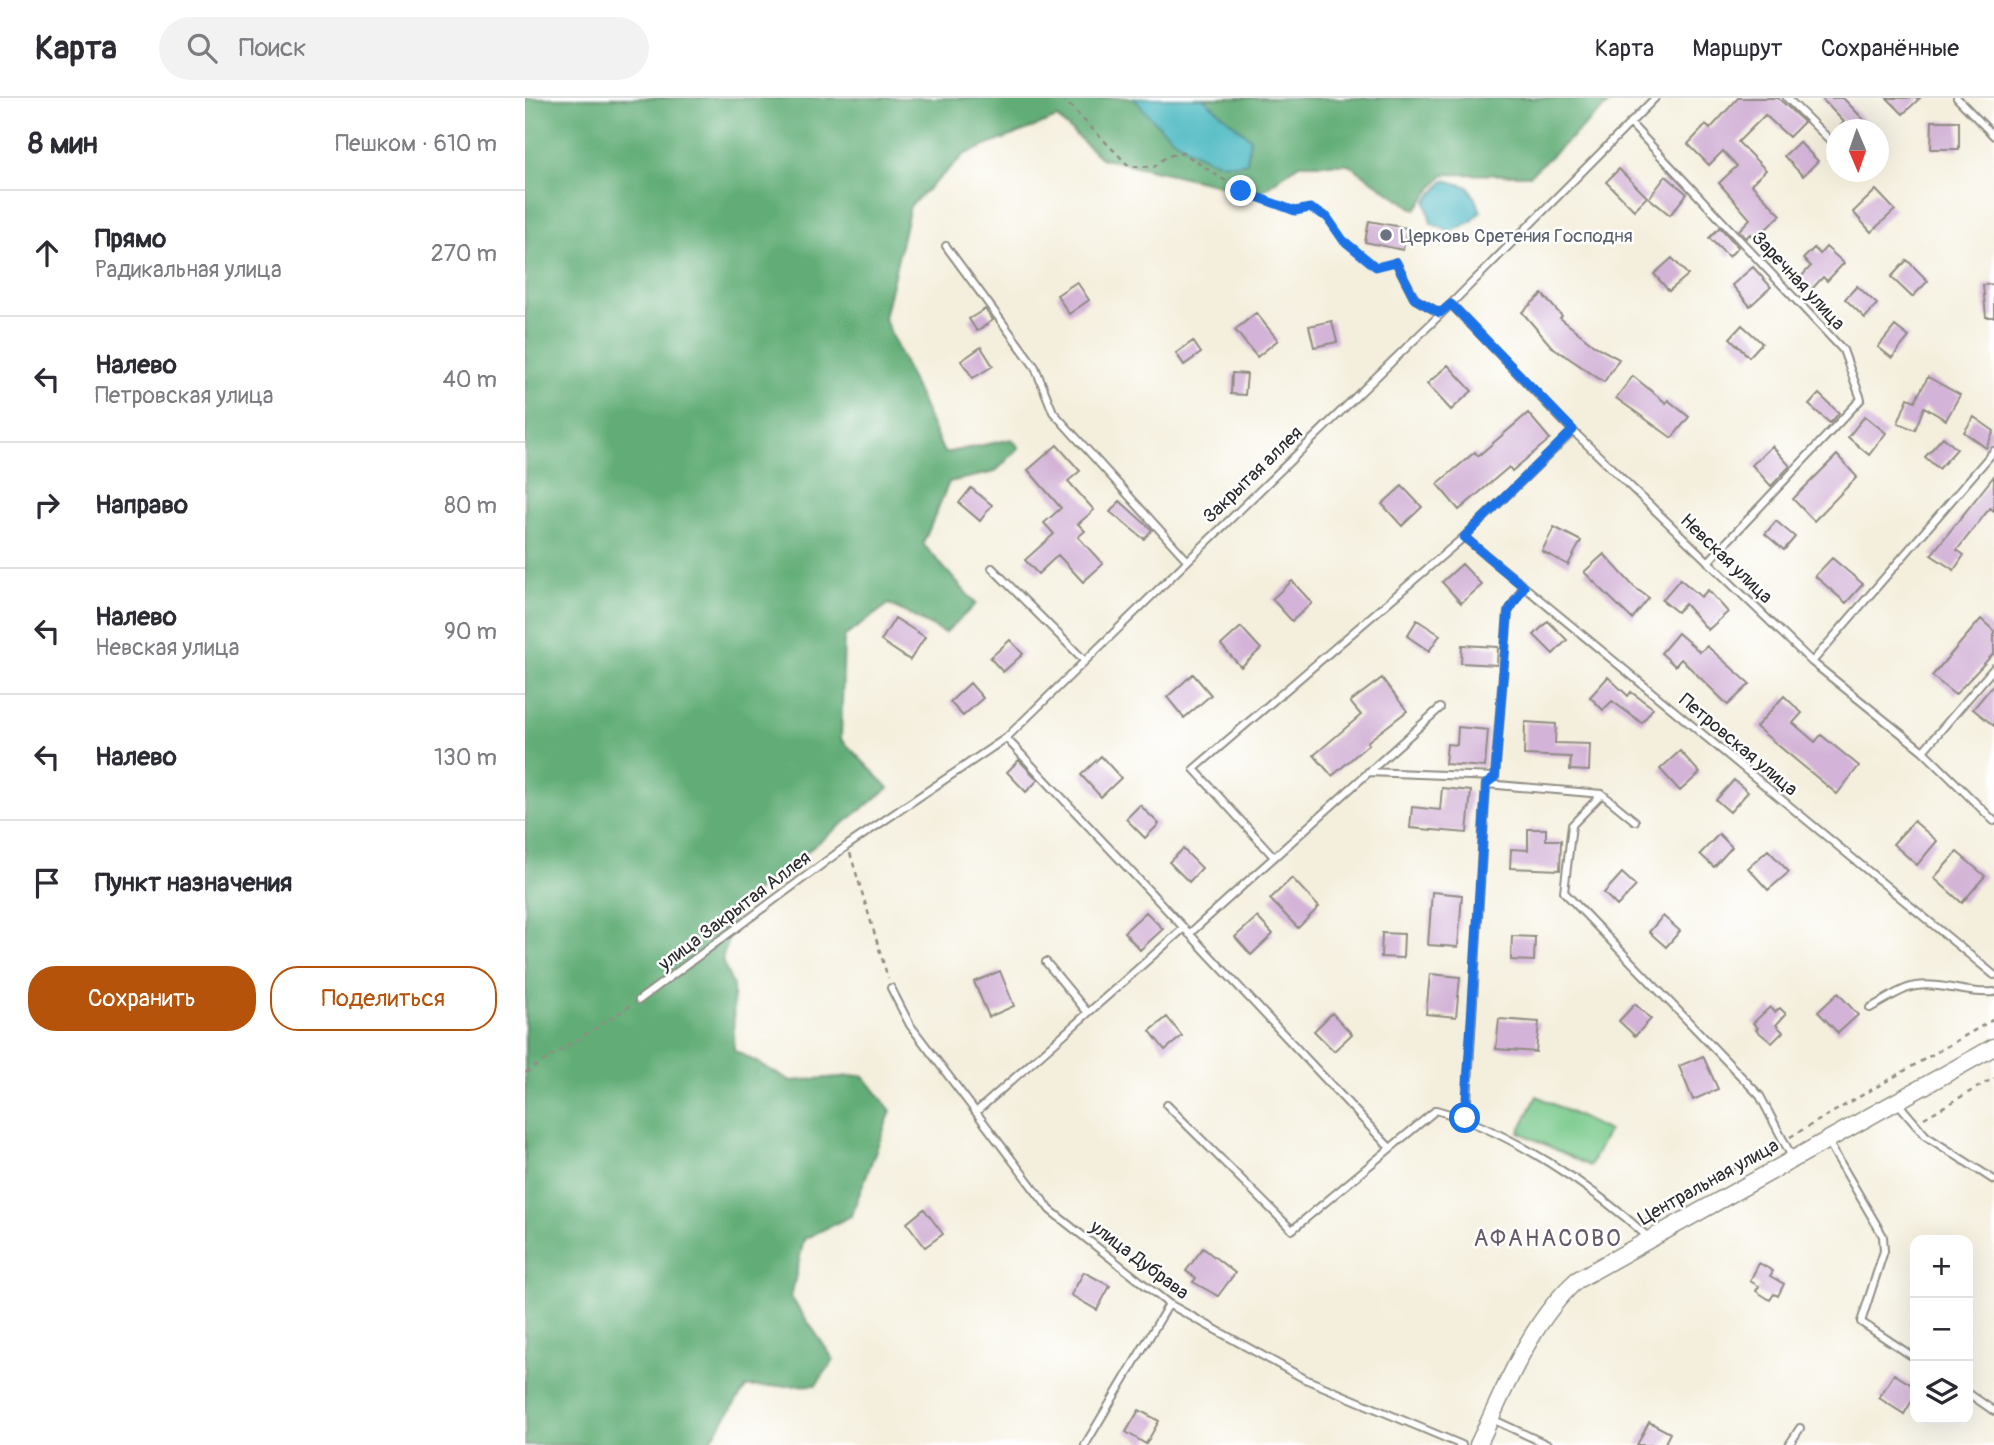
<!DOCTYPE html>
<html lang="ru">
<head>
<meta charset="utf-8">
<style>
  :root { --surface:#fff; --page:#f2f2f3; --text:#2b2b33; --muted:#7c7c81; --line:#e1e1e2; --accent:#b45309 }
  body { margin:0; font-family:Pangolin,sans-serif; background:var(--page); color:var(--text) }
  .controls { position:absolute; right:21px; bottom:21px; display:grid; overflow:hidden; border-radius:14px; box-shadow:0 7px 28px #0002 }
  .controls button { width:63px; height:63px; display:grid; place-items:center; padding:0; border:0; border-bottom:2px solid var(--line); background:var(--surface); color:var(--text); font:35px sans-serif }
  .compass { position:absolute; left:1301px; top:21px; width:63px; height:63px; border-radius:50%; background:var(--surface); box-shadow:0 7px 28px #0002; rotate:178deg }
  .stop { position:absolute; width:21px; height:21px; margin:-16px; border:5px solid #1a73e8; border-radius:50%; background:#fff }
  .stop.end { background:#1a73e8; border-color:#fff; box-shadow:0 2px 7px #0008 }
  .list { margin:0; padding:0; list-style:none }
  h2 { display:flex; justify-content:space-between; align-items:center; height:91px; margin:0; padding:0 28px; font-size:30px }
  h2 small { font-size:23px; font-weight:400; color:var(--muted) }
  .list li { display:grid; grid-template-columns:46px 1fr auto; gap:21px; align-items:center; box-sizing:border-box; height:126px; padding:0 28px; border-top:2px solid var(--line) }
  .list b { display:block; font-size:26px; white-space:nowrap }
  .list p { margin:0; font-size:23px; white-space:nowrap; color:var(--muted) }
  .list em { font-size:23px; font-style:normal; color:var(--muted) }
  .actions { display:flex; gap:14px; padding:21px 28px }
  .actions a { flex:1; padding:16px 0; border:2px solid var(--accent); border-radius:28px; text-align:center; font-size:24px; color:var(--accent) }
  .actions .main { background:var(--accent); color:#fff }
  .icon { flex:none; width:38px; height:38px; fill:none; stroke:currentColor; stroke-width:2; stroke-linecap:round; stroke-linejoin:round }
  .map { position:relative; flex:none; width:1469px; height:1347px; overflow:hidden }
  header { display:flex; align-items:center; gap:42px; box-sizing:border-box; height:98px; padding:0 35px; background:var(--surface); border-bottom:2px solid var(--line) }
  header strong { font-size:33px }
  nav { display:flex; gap:38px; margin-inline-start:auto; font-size:24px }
  .search { width:490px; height:63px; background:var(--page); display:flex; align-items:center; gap:18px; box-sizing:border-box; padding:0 24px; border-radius:38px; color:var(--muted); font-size:26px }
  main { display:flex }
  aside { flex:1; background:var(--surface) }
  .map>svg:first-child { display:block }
</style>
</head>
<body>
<header>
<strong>Карта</strong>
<div class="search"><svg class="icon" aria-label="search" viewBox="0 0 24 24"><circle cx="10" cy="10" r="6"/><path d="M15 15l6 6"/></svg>Поиск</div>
<nav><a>Карта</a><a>Маршрут</a><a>Сохранённые</a></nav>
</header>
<main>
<aside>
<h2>8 мин<small>Пешком · 610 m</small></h2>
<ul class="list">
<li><svg class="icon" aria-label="ahead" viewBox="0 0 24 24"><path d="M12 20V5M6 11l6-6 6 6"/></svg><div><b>Прямо</b><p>Радикальная улица</p></div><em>270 m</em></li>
<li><svg class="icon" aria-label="left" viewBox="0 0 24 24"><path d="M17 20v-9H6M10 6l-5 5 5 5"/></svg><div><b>Налево</b><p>Петровская улица</p></div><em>40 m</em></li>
<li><svg class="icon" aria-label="right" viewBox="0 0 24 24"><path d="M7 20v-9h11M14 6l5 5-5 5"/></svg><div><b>Направо</b></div><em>80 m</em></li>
<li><svg class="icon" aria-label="left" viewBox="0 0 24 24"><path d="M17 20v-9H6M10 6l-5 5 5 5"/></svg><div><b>Налево</b><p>Невская улица</p></div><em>90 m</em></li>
<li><svg class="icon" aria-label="left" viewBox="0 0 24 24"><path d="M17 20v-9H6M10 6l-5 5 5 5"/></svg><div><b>Налево</b></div><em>130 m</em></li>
<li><svg class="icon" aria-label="arrive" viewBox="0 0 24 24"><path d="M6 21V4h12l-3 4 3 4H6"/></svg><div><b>Пункт назначения</b></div></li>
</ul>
<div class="actions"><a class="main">Сохранить</a><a>Поделиться</a></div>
</aside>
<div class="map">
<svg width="1469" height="1347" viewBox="0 0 1469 1347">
  <rect width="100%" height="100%" fill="#fff"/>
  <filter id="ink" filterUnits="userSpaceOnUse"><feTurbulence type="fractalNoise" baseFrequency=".0143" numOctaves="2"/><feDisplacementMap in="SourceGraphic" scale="14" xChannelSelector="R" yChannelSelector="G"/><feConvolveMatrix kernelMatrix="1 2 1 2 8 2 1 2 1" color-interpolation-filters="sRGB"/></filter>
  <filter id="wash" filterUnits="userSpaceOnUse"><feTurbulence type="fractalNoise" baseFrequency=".00686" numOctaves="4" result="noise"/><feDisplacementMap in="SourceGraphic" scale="28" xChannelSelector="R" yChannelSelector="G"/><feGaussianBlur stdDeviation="1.57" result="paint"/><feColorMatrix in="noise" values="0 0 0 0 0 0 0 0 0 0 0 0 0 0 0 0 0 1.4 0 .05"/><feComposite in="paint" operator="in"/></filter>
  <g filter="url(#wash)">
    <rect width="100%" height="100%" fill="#f4efdd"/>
    <path fill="#78c98b" stroke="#527a5b" stroke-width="2" d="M1012,998L1083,1033L1065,1068L994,1034Z"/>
    <path fill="#62ad77" stroke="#466c51" stroke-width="2" d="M0,0H1090L1005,77L919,76L890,112L823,66H774L733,96L576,60L532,20L440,56L385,108L359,220L419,355L487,341L494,350L470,374L424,384L398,446L451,506L420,535L364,506L319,539L316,641L364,690L213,807L197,862L208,888L209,952L266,983L338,977L366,1013L326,1118L279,1141L266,1199L309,1262L291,1287L221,1289L182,1347H0Z"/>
    <path fill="#49b8c1" stroke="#3a7276" stroke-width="2" d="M609,0H678L725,40L722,64C680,76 633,31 609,0Z
      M920,82L944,89L956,113L946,124L925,134L906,125L901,103Z"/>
    <g id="blocks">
      <path fill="#d3b3d7" d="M1213,0H1253L1279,24L1264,39L1240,17L1213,44L1241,72L1226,86L1256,117L1230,141L1225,136L1221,140L1214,132L1225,121L1194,85L1212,68L1198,53L1184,67L1163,46L1181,27L1185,31Z
        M1296,0H1318L1342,25L1335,32H1312L1319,24Z
        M1362,0H1395L1378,16Z
        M1407,23H1434V51H1406Z
        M1274,44L1293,63L1278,78L1259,58Z
        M1094,71L1122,99L1109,112L1081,84Z
        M1141,78L1162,96L1145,117L1124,100Z
        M1351,92L1370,112L1346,134L1328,114Z
        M844,123L882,130L878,152L840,144Z
        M1195,129L1213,149L1204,159L1184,140Z
        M1301,149L1319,165L1302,183L1298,179L1286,192L1274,181L1286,168L1278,161L1289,150L1295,156Z
        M1147,160L1163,177L1144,193L1129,176Z
        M1382,162L1403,183L1387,199L1366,179Z
        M1228,169L1246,189L1225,208L1207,187Z
        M552,184L564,202L544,216L532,197Z
        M1469,186V219H1461L1458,187Z
        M1332,188L1352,206L1340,220L1320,201Z
        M1017,196L1037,218L1035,220L1070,248L1094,261L1079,284L1026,248L997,214Z
        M460,211L468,222L452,233L444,221Z
        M731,215L753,242L732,259L710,232Z
        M807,223L812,244L789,249L784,228Z
        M1217,227L1237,245L1224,259L1205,240Z
        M1370,228L1384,239L1367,260L1353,249Z
        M668,243L676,255L659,267L651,255Z
        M456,249L468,268L448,280L436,263Z
        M923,267L947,293L926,312L902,286Z
        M707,275L722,276L720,297L706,296Z
        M1108,278L1141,305L1143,302L1164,319L1147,340L1091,300Z
        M1403,279L1435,297L1421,322L1399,309L1390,332L1373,325L1383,300L1390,303Z
        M1294,296L1314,315L1305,325L1284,307Z
        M1003,315L1025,341L987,373L984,369L934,412L912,386L950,354L953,358Z
        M1340,318L1361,335L1344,357L1323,339Z
        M1449,319L1469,333L1461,350L1439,334Z
        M1418,339L1432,351L1414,371L1400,359Z
        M532,347L555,373L543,383L569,412L553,426L560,433L553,439L578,466L558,484L533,457L513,476L500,462L529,436L519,425L536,410L503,372Z
        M1247,348L1265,368L1246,388L1227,367Z
        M1312,357L1332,379L1289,423L1268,401Z
        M1469,378V413L1465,410L1432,452L1439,457L1429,472L1406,457Z
        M877,388L897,409L877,428L857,406Z
        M446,390L467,407L455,423L434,405Z
        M595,403L627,432L619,441L585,414Z
        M1251,423L1270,439L1259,452L1240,436Z
        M1029,429L1056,443L1043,467L1017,453Z
        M1079,456L1109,489L1124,500L1107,521L1059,474Z
        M1307,460L1338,486L1321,505L1290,478Z
        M937,466L957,487L936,505L917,484Z
        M1155,481L1176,499L1183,492L1203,514L1183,532L1160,506L1152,514L1137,502Z
        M767,483L787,505L767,523L747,501Z
        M370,520L400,539L385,562L356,543Z
        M1456,521L1469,533V555L1430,597L1407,578Z
        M892,522L915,537L904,553L882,538Z
        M1023,523L1042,542L1028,556L1009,537Z
        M716,529L736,551L716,569L696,547Z
        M1153,535L1175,554L1182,548L1225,586L1203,607L1156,561L1150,568L1136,555Z
        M485,542L498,556L478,574L465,560Z
        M937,547L973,549L972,567L936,565Z
        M668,576L686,597L659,620L642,599Z
        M1083,579L1103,598L1106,594L1128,610L1117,625L1087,603L1078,612L1065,599Z
        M857,580L882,613L842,644L844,646L807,678L789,657L836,617L825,604Z
        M445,585L458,600L438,618L425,604Z
        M1469,586V628L1448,611Z
        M1259,598L1277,615L1268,625L1290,644L1296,637L1334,668L1312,696L1231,629Z
        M1000,624L1031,626L1030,645L1065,646L1064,673L1045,672L1046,659L999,657Z
        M933,629L963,632L960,669L920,666L922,646L932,647Z
        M1155,653L1175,675L1155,693L1135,671Z
        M576,658L596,680L576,699L556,677Z
        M494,662L513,682L501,694L482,674Z
        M1209,682L1223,694L1205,714L1191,702Z
        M917,690L946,693L942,735L885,730L887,709L915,712Z
        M615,707L634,726L620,740L601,721Z
        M1389,723L1412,743L1392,767L1368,746Z
        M1003,731H1021V742H1036L1035,772L985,770L986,751L1003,752Z
        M1194,736L1207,749L1189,769L1175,756Z
        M658,751L677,770L664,784L644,764Z
        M1243,752L1264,774L1243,792L1223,770Z
        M1432,754L1460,778L1437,805L1409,780Z
        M1097,775L1111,788L1092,808L1079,795Z
        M767,780L794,809L773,830L745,801Z
        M907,794L937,797L933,849L903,847Z
        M621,814L638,831L615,852L599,834Z
        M1138,818L1155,833L1141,849L1124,834Z
        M732,819L748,836L726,857L710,839Z
        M857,835L879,836L878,860L856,859Z
        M987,838L1010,839L1009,863L986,862Z
        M475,873L489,908L464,919L449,884Z
        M905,876L935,879L931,919L901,916Z
        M1313,895L1333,917L1313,935L1293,914Z
        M1110,906L1126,921L1110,938L1094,923Z
        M1245,909L1250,914L1255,910L1261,916L1251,927L1258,934L1247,945L1231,932L1233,930L1228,925Z
        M807,915L827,936L809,953L789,933Z
        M642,919L657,938L640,952L625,933Z
        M974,921L1014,924L1011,954L971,951Z
        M1178,958L1193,991L1168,1002L1154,968Z
        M399,1111L418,1136L400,1149L382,1125Z
        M678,1150L710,1175L693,1198L668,1184L671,1180L661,1173Z
        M1234,1165L1248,1173L1245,1178L1259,1186L1253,1198L1249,1196L1245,1202L1231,1193L1234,1188L1225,1183Z
        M559,1174L585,1188L572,1212L546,1197Z
        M1369,1276L1390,1289V1298L1379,1316L1354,1300Z
        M614,1312L634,1323L621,1346L601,1334Z
        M1124,1324L1145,1335L1139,1347H1112Z"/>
    </g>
  </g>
  <g filter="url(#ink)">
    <use href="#blocks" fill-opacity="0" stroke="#908d84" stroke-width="2"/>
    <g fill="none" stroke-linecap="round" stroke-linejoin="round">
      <g stroke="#908d84" stroke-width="10">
        <path id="service" d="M1262,0L1311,48
          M1432,0L1469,38
          M1105,25L1318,252L1336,301L1183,464
          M421,148L510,269L528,314L662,462
          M871,164L890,201L915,215
          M926,206L1048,333L1287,564L1398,653L1469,723
          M939,439L1469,877
          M467,470L559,562
          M1287,564L1469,353
          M481,640L865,1050
          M1398,653L1469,570
          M843,674L970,679
          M961,686L1077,696
          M1110,723L1077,696L1047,727L1039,794L1235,998L1267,1059
          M749,759L669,671L939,439L1048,333
          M664,836L915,610
          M521,864L563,915
          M366,890L385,927L525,1112L644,1206L780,1281L937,1347
          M114,902L323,747L481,640L926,206L1130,0
          M1345,910C1359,903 1376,890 1391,888C1417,884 1443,897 1469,894
          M1372,1004L1401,1038L1469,1082
          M642,1007L767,1132L911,1012C983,1032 1069,1089 1124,1140
          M451,1014L659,830
          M941,1020L961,686L970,679L983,514L998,489
          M1302,1042L1358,1138L1359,1153L1336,1224L1390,1260
          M1443,1295L1469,1313
          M967,1321L1023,1347
          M560,1347L644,1206
          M1264,1347L1275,1330"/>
      </g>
      <g stroke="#908d84" stroke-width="19">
        <path id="tertiary" d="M953,1347C980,1291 1005,1224 1052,1182L1469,949"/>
      </g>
      <path stroke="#908d84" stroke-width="2.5" stroke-dasharray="5 5" stroke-linecap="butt" d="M537,0L604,68L629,69L642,58L658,55L716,93L770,113L785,110L802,119L818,142L851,169L862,166
        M325,755L363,880
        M0,975L108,906
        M1399,1020L1469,980
        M1265,1039L1469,921
        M1120,1122L1251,1047"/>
      <use href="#service" stroke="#fff" stroke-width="6"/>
      <use href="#tertiary" stroke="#fff" stroke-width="16"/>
    </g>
  </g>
  <g fill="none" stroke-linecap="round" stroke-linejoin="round" filter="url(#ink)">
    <path stroke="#1a73e8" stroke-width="9" d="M716,93L770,113L785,110L802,119L818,142L851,169L871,164L890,201L915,215L926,206L1048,332L939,439L999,489L983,514L970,679L961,686L940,1020"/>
  </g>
  <circle fill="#6b7280" stroke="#fff" stroke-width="2.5" cx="861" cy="137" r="7"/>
  <g text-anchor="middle" stroke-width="5" stroke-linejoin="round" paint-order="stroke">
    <g font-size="19" fill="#5b616d" stroke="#fff" text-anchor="start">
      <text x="875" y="144">Церковь Сретения Господня</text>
    </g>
    <g font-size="19" fill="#2b2b2b" stroke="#fff">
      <text transform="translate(1274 182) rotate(47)" y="7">Заречная улица</text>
      <text transform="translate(727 376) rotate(-44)" y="7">Закрытая аллея</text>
      <text transform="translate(1202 460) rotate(44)" y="7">Невская улица</text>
      <text transform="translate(1214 646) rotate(40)" y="7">Петровская улица</text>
      <text transform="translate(209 812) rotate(-37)" y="7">улица Закрытая Аллея</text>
      <text transform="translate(1183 1083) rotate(-29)" y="7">Центральная улица</text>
      <text transform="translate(615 1161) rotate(37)" y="7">улица Дубрава</text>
    </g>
    <g font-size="23" letter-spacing="2" fill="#665b67" stroke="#fff">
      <text x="1023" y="1148">АФАНАСОВО</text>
    </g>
  </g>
</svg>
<div class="controls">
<button>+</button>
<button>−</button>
<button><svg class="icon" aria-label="layers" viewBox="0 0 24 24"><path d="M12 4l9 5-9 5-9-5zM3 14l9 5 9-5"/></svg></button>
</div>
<svg class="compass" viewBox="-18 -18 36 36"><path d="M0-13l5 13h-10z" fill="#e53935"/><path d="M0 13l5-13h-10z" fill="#7c7c81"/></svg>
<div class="stop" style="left:940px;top:1020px"></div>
<div class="stop end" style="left:716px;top:93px"></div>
</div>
</main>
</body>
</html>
